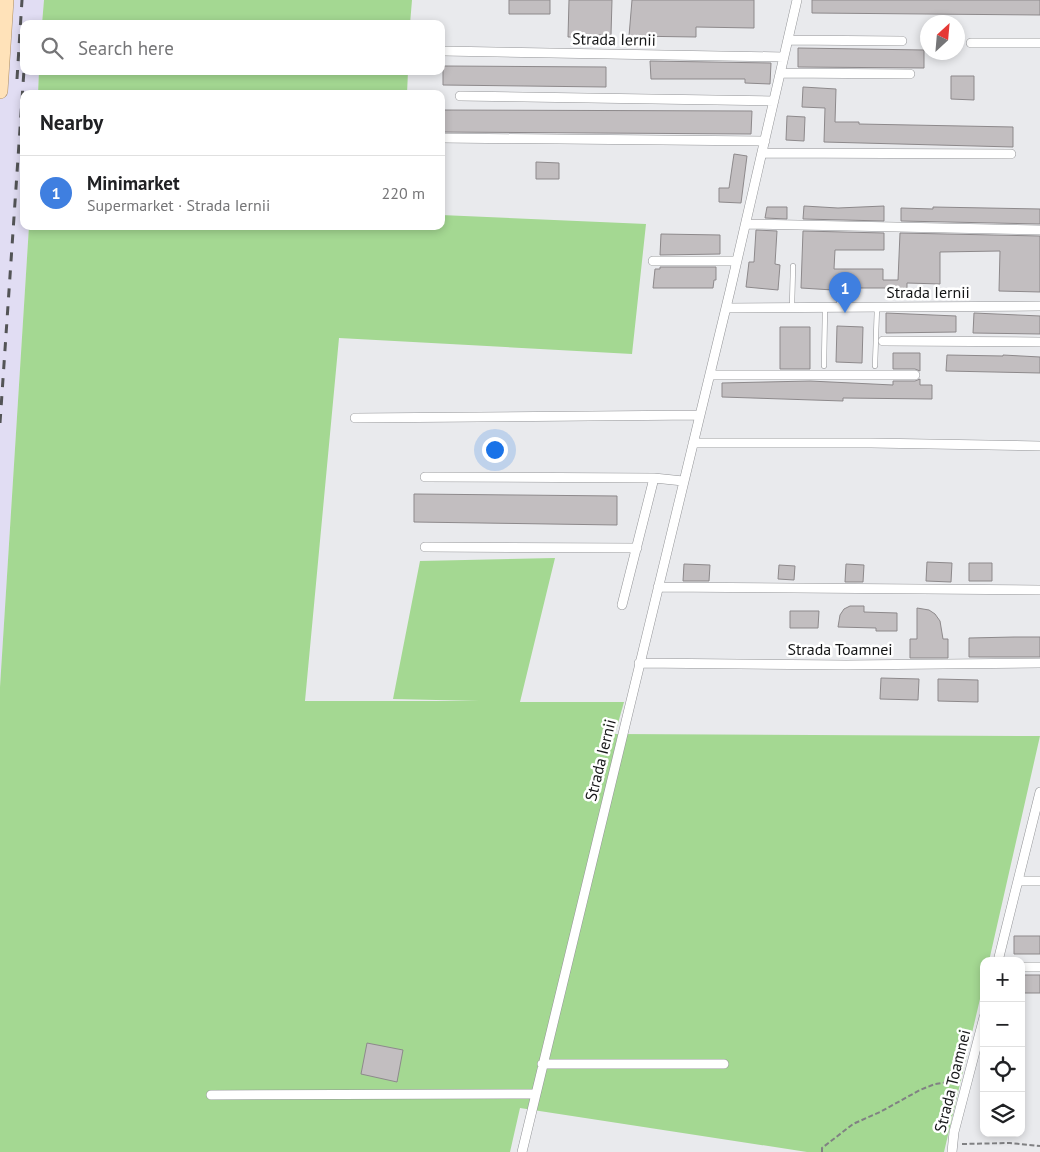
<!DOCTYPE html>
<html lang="en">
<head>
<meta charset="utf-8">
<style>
  :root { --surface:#fff; --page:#f2f2f2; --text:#202124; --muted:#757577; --line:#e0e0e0; --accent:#7c3aed }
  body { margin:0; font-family:"PT Sans",sans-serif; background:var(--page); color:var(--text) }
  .controls { position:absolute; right:15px; bottom:15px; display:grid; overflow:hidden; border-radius:10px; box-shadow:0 2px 8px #0003 }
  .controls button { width:45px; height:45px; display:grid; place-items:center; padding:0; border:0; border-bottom:1px solid var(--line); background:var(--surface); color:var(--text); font:25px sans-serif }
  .compass { position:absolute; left:920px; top:15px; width:45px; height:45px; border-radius:50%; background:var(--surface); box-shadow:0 2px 8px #0003; rotate:26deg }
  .you { position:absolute; left:494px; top:449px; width:18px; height:18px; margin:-12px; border:4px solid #fff; border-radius:50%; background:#1a73e8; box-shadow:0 0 0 8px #1a73e833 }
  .badge { display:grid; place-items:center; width:32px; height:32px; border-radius:50%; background:var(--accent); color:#fff; font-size:16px; font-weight:700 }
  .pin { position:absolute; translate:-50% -41px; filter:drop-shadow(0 1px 2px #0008) }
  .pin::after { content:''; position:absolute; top:26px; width:18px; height:15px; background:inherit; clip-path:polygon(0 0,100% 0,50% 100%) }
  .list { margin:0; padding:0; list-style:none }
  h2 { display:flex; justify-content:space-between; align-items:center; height:65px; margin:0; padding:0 20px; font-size:21px }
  h2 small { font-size:16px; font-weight:400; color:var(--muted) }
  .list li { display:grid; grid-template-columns:32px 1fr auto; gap:15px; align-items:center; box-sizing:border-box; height:75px; padding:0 20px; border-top:1px solid var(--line) }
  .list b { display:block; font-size:19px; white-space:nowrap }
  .list p { margin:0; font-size:16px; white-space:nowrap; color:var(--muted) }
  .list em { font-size:16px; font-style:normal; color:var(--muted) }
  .icon { flex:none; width:28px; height:28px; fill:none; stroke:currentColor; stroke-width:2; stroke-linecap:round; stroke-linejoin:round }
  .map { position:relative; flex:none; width:1040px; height:1152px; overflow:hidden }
  .search { position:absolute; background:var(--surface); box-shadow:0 2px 8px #0003; left:20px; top:20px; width:425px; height:55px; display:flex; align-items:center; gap:12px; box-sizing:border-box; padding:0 18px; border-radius:10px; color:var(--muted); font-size:19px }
  .panel { position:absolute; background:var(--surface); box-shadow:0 2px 8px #0003; left:20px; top:90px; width:425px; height:140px; border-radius:10px }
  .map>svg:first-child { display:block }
</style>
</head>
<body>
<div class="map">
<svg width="1040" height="1152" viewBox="0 0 1040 1152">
  <rect width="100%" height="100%" fill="#e9eaed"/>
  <path fill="#e1ddf3" d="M0,0H44L42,24H24V71H39L38,94H24V226H29L0,687Z"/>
  <path fill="#a4d892" d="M44,0H412L410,24H42Z
    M39,71H408L407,94H38Z
    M441,215L646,224L632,354L339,338L305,701H479L393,699L420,561L555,558L520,702H624L615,734L1040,736L989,961H984V982L944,1152H807L520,1108L510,1152H0V687L29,226H441Z"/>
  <path fill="#c2bec0" stroke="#8d898b" d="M509,0H550V14H509Z
    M569,0H612L611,35H585V37H568Z
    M632,0H754V28L696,27V37L629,36Z
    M812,0H1040V15L812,13Z
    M798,48L924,50V68L798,67Z
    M650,61L771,63L770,84L745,83V79H651Z
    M443,66L606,67V87L443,85Z
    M951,76H974V100L951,99Z
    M803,87L836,89L835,122H859V124L1013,127V147L824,142L825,108L802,107Z
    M441,110L752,111L751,134L441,132Z
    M787,116L805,117L804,141L786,140Z
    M734,154L747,156L741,203L719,202V188H729Z
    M536,162L559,163V179H536Z
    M804,206L838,208L884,206V221L803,219Z
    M767,207H787V219L765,218Z
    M933,207L1040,209V224L901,221V208L933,209Z
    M756,230L777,231L775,264L780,265L778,290L746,287L749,262H754Z
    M803,231L884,233V250H835L834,269H883V280H898L900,233L1040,236V292L999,291L1000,251L940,252V284L907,283V288H844V278L840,275L836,277V288H833V290L801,288Z
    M661,234L720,235V254L660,255Z
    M660,267H716V280H714L713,288H653L655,269H660Z
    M886,313L956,316V332L886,333Z
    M974,313L1040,316V334L973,333Z
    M837,326L863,327L862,363L836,362Z
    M780,327H810V369H780Z
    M893,353H920V371L915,369H893Z
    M947,355L1003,356V355L1040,357V373L946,371Z
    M920,379V385H932V399L843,398V401L722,397V383L810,381L893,385V381H915Z
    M414,494L617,496V525L414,522Z
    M927,562L952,563L951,582L926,581Z
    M969,563H992V581H969Z
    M684,564L710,565L709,581H683Z
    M846,564L864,565L863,582H845Z
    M779,565L795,566L794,580L778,579Z
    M850,606H864V612L897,613V631H876V628L838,627L840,615L844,609Z
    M917,608L929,610L935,614L940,621L943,639H948V658H910V639H917Z
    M790,611H819L818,628H790Z
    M1014,637H1040V657H969V638Z
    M881,678L919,679L918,700L880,699Z
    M938,679L978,680V702L938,701Z
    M1014,936H1040V954H1014Z
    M1021,975H1040V993H1021Z
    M367,1043L403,1050L397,1082L361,1074Z"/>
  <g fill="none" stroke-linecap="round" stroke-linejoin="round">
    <g stroke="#939497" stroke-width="5.5">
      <path id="service" d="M792,307L793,266
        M839,307L840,279
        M824,366L825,307
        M875,366L877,307"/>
    </g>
    <g stroke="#939497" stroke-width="10">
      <path id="minor" d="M788,40L902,41
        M971,43H1040
        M443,51L784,57
        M781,73L910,74
        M460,96L774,101
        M441,138L765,141
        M762,153L1011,154
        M746,224L1040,230
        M653,261H737
        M726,308L1040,306
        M883,341L1040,342
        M710,375H915
        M355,418L700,415
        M693,443H871L1040,446
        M425,477L654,478L683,481
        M425,547L637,548
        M658,587L1040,590
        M622,605L654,478
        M639,663L846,665L1040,663
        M1019,881H1040
        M998,961L1040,792
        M1021,967H1040
        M542,1064H724
        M211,1095L535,1094
        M522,1152L730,291L797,0
        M952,1152L954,1132L984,1017"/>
    </g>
    <g stroke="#ad8e63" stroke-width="16">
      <path id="primary" d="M0,91L6,0"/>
    </g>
    <path stroke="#808183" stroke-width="2" stroke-dasharray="5 2.5" stroke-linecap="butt" d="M962,1144L1010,1143L1040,1146
      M822,1152V1148L853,1124L880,1112L920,1090L935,1084L958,1081"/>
    <use href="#service" stroke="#fff" stroke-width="4.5"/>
    <use href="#minor" stroke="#fff" stroke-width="9"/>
    <use href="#primary" stroke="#ffe2b9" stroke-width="15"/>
    <path stroke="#535456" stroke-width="3" stroke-dasharray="9 9" stroke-linecap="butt" d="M17,79L22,0
      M0,423L24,70"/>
  </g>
  <g text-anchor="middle" stroke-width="5" stroke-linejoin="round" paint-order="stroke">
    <g font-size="16" fill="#161718" stroke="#fff">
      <text transform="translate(614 39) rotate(1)" y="6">Strada Iernii</text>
      <text x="928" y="298">Strada Iernii</text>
      <text x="840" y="655">Strada Toamnei</text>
      <text transform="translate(600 760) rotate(-76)" y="6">Strada Iernii</text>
      <text transform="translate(952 1081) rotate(-76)" y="6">Strada Toamnei</text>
    </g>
  </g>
</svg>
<div class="controls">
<button>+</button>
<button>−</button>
<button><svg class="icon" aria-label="locate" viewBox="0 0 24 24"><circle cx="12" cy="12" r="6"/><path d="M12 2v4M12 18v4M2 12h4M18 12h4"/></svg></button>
<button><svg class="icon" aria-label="layers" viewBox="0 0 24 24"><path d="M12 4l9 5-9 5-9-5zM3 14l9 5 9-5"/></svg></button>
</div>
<svg class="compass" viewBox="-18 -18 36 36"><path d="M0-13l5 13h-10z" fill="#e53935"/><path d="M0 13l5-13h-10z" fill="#757577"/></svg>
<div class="you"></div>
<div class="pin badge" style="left:845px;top:313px;background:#3f7fe0">1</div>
<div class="search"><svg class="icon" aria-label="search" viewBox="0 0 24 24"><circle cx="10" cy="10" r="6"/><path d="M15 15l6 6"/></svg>Search here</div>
<section class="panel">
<h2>Nearby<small></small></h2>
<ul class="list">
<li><span class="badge" style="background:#3f7fe0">1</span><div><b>Minimarket</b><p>Supermarket · Strada Iernii</p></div><em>220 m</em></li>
</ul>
</section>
</div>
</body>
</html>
